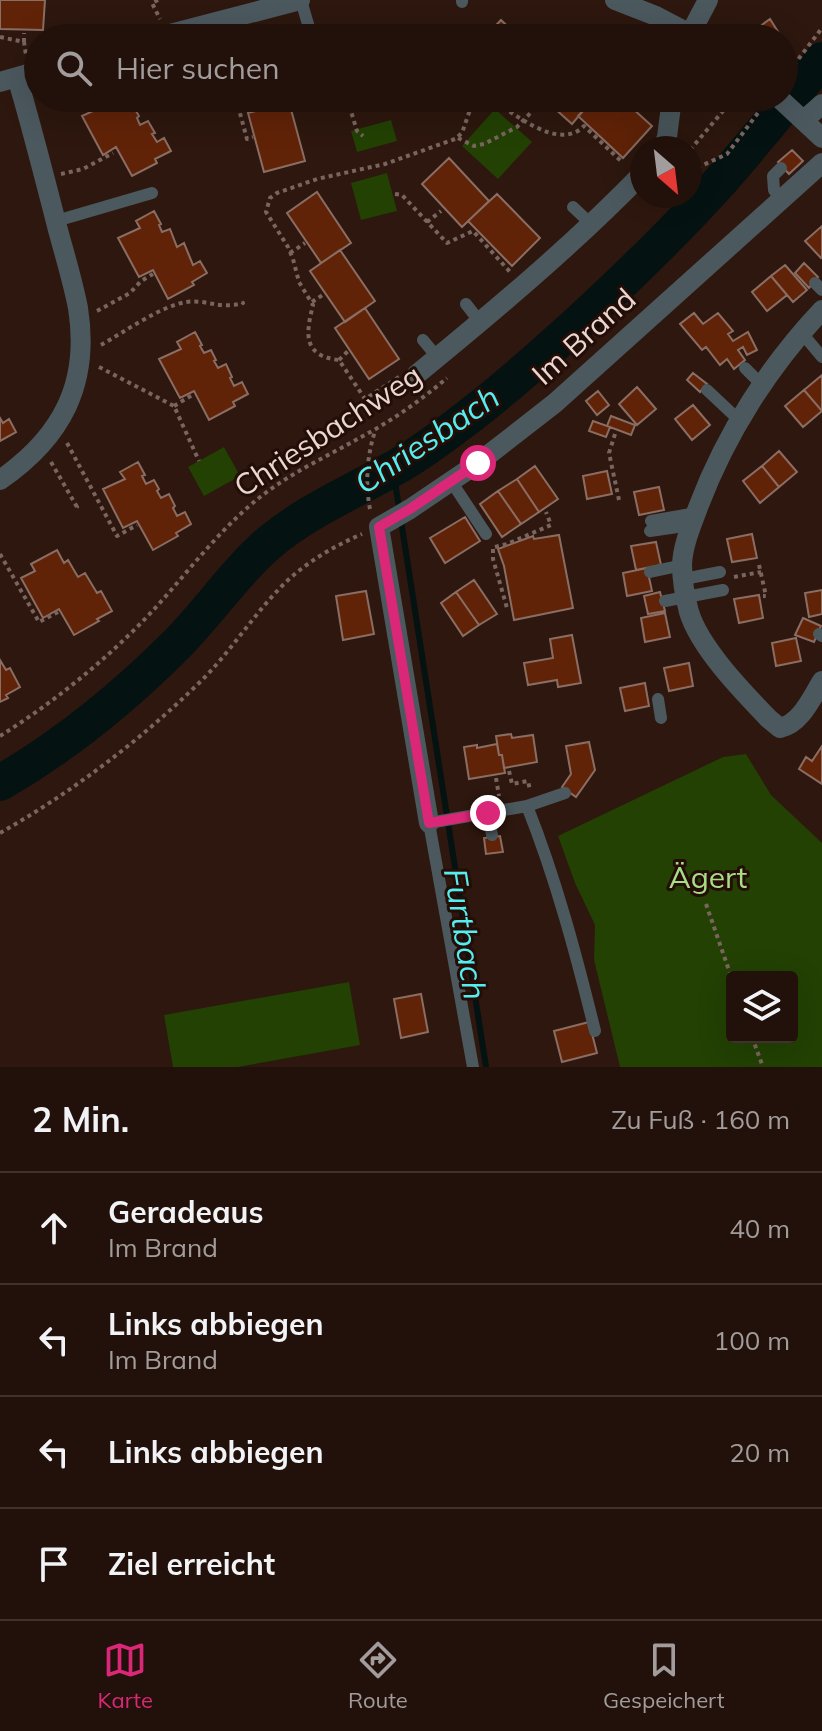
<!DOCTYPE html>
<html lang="de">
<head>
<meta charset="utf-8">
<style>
  :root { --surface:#22110a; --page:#2e1f18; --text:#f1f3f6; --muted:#a29d9c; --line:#3f312b; --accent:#db2777 }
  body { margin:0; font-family:Mulish,sans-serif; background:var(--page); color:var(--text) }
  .controls { position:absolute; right:24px; bottom:24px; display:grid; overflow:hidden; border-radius:8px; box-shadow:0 8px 32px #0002 }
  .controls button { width:72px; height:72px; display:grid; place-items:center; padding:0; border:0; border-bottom:2px solid var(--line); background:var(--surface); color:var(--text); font:40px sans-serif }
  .compass { position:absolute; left:630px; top:136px; width:72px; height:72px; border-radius:50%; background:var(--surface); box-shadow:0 8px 32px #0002; rotate:152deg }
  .stop { position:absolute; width:24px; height:24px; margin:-18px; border:6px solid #db2777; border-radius:50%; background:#fff }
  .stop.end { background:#db2777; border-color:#fff; box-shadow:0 2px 8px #0008 }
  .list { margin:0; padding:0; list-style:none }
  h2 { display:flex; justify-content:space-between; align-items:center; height:104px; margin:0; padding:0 32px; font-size:34px }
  h2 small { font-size:26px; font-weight:400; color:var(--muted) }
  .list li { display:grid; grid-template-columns:52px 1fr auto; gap:24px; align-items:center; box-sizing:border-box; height:112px; padding:0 32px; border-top:2px solid var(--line) }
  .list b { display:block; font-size:30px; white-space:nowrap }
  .list p { margin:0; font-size:26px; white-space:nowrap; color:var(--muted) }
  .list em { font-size:26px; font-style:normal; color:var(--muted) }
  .icon { flex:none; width:44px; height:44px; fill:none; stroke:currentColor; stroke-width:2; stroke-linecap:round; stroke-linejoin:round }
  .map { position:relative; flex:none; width:822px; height:1067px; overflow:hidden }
  .search { position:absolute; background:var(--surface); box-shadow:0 8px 32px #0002; left:24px; right:24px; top:24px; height:88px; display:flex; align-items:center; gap:20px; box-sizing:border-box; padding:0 28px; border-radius:44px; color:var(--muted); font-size:30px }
  .sheet { height:552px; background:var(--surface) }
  nav { display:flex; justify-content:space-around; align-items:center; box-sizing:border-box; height:112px; border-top:2px solid var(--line); background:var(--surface); font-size:22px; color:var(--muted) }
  nav a { display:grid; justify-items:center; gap:4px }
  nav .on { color:var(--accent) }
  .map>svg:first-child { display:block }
</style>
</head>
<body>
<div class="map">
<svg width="822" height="1067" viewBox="0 0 822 1067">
  <rect width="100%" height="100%" fill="#2d170e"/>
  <path fill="#224103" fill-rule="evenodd" d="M495,109L532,142L498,179L462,146Z
    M391,120L397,141L357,152L351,131Z
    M387,173L397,211L361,220L351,183Z
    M224,447L240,476L204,496L188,467Z
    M746,754L771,795L822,843V1067H620L594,960L595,925L575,883L558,836L723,757ZM732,977H792V1037H732Z
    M349,982L360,1045L238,1067H173L164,1015Z"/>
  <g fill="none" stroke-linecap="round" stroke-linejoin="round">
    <path stroke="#051212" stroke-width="6" d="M393,469L486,1067"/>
    <path stroke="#051212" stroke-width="36" d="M0,783C64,746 124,697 176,645C208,613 236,571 270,542C306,512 348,494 389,471C412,459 434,443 455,427C497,396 536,361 575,326C627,278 678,229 725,176C758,138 790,98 822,60"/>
  </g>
  <path fill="#612308" stroke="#8a6d63" stroke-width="2" d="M0,0H45L43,30L0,29Z
    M770,19L782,38H766L759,27Z
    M501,20L520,38H484Z
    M123,98L125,101L122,103L126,110L133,106L139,116L137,118L140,125L148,121L155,133L152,134L157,142L164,138L171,151L155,159L157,163L132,176L116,147L103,155L82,116L104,106L101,98Z
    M255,98H293V101L259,110Z
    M367,98H411V99L371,111Z
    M543,98H594L572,124Z
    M594,98H621L652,126L623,158L578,116Z
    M289,102L305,161L264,172L248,113Z
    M792,150L803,161L789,174L778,162Z
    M449,158L489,201L462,227L422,184Z
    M317,192L351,243L321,263L287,213Z
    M497,194L540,238L512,266L468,221Z
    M154,211L161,224L159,225L162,232L170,229L177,247L184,243L193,265L200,261L207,273L192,282L194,285L168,299L153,270L139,277L118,238L140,228L136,221Z
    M822,226V257L821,258L805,241Z
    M340,250L375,301L345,322L310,271Z
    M804,263L818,277L809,288L795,273Z
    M785,265L807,290L793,302L771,276Z
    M771,276L787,295L767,311L752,292Z
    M365,308L399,359L369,379L335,328Z
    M694,313L703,324L718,313L733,331L728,334L733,341L748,332L757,350L747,355L743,347L738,350L745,360L734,369L727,359L720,365L706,347L702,350L680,324Z
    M195,332L202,345L200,346L204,353L211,350L216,360L214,361L218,368L226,364L232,377L230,378L234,386L242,382L248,394L233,402L235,406L209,420L194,391L180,398L159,359L181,349L177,342Z
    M693,373L707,384L700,392L687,380Z
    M822,375V411L804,390Z
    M637,387L656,409L637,425L619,404Z
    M804,390L822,411L803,427L785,406Z
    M598,391L609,405L597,415L586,401Z
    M693,405L710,425L692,440L675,419Z
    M611,416L635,425L631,435L607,426Z
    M0,418L3,423L9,419L16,432L0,441Z
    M593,421L610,427L606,437L589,431Z
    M779,451L797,472L779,487L762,466Z
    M138,462L145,475L142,476L146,484L154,480L159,489L157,491L161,498L169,494L175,506L173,508L177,516L185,512L191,524L176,533L178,536L153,550L137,521L123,528L103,489L125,479L120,472Z
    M535,466L558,499L539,512L517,479Z
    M762,466L779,487L760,503L743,481Z
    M607,471L612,494L587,499L583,476Z
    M517,479L539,512L521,524L498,491Z
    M659,487L664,510L639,515L634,492Z
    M498,491L521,524L502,537L480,504Z
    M465,517L480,541L445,563L430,538Z
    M752,534L757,558L732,562L727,539Z
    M559,535L573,608L514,620L504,566L498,549L533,536L534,539Z
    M656,542L661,565L636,570L631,546Z
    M57,550L64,563L68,560L78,577L85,573L97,593L101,591L112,611L97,619L99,621L74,635L59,609L43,618L21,578L35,571L31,564Z
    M647,568L652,591L627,596L623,573Z
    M474,580L497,614L479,625L456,592Z
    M822,590V614L809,617L805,593Z
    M366,591L374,634L343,640L336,596Z
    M456,592L479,625L463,636L441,603Z
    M660,592L665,611L648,614L644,596Z
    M759,595L763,618L739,623L734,599Z
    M665,613L670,637L645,642L641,618Z
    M803,618L821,626L814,642L795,635Z
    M572,635L581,683L558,687L557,680L528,685L524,663L553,658L550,639Z
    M796,638L801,661L776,666L772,643Z
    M0,660L6,670L10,668L20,687L6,695L8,698L0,702Z
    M689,663L693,686L669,691L664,668Z
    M645,683L649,706L625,711L620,688Z
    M511,734L512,738L533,735L537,762L504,768L502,755H499L496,736Z
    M589,742L595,770L576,797L562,787L571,774L566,746Z
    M497,744L499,755H502L505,773L469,779L464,747L477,745V748Z
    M822,746V784L799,769L806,757L812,761Z
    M500,836L503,852L486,854L484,838Z
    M421,994L428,1032L401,1038L394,999Z
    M589,1022L597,1053L562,1062L554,1031Z"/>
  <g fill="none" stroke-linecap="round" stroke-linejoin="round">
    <path stroke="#79655e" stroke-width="4" stroke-dasharray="4 4" stroke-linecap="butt" d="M158,0L152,3L160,19
      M435,36L436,38
      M0,37L24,42L26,55
      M115,38L137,31
      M24,42V33
      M784,78L822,28
      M241,98L238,106L247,139L253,137
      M347,98L357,131L363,136
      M490,98C513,113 559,152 584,126L623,163
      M458,138L474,146L484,144L517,127L542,101
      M690,150L734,98
      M690,171L727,154L764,105
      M61,174L83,169L113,153
      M395,194L402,195L447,243L473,231L511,273
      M427,222L441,211
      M290,253L305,243
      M312,302L324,294
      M97,311L130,293L141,281L153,274
      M101,345C124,332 161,306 186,302C208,299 219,310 243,303L242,302
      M339,360L348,351
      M99,367L174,406L199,461
      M399,377L365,399L339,360C302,356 306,333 313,305L299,282L293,259L288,247L266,212L270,198L277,193L317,179L385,164L455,139L462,133L474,98
      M174,406L194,394
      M615,434L609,453L619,500
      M67,443L117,536L137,525
      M51,462L77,507L75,508
      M370,509C365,483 367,456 375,431
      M495,547L507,544L551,525L546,512
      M493,549V559L507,608
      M0,554L39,622L58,612
      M759,565L766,596H763
      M734,577L761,572
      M0,736C51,704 100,665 142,622C180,583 212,537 254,502C286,475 326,457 363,436C393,420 421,400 447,378
      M509,771L512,784L528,781L530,790
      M496,778L499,796
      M0,833C74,791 145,737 205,677C232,649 253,616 280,588C303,564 332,547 362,534
      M706,904L732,979
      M752,1037L763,1067"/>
    <path stroke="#4b585d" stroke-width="12" d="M301,0L312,38
      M462,2V0
      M781,168L773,176L774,190L781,200
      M573,207L591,224
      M56,221L152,193
      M815,283L822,290
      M466,304L480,322
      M801,332L822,357
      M423,340L437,357
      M745,368L762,385
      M707,390L740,421
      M451,481L486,534
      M651,521L696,513
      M650,531L691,525
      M650,572L683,565
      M684,579L720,572
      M665,601L723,590
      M819,634L822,636
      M658,699L661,718
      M527,806C556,879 576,954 595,1031
      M488,813L492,835
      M473,1067L429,823L527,806L565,793"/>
    <path stroke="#4b585d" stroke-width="20" d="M615,0L656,16L698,38
      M155,38L300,0
      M688,38L708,0
      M0,82L38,71
      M779,98L822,138
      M804,120L822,104
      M663,148L667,137L672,98
      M822,310C769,366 726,434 699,505C692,524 683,544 682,564C682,579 685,597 689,612C700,648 743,692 769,719L780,728C801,723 811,699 822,681
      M416,375C494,311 572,246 642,174
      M0,480C62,437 90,384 78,308C73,282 65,256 58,230C45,179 32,128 17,77
      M429,823L379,527L410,509L478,463L555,403L822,163"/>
  </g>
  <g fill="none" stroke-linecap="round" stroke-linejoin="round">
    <path stroke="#db2777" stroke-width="10" d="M478,463L410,509L379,527L429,823L488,813"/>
  </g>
  <g text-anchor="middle" stroke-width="6" stroke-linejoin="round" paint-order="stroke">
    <g font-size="30" fill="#e9d8d2" stroke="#230d06">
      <text transform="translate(584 337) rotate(-42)" y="10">Im Brand</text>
      <text transform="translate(328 431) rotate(-33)" y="10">Chriesbachweg</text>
    </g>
    <g font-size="30" fill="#a8dd86" stroke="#230d06">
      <text x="708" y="888">Ägert</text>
    </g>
    <g font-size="32" font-style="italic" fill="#54edf0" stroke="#230d06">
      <text transform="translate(427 440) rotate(-34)" y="11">Chriesbach</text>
      <text transform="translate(465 934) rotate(81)" y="11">Furtbach</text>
    </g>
  </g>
</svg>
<div class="controls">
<button><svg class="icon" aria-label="layers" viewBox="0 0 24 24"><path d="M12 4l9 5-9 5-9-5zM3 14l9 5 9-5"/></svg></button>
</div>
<svg class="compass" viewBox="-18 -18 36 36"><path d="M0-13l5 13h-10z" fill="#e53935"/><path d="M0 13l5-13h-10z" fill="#a29d9c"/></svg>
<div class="stop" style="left:478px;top:463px"></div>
<div class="stop end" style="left:488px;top:813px"></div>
<div class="search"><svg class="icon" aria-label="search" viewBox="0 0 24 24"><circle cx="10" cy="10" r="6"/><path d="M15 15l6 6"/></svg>Hier suchen</div>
</div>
<section class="sheet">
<h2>2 Min.<small>Zu Fuß · 160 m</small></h2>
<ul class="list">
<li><svg class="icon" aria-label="ahead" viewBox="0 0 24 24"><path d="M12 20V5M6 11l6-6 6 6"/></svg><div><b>Geradeaus</b><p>Im Brand</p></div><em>40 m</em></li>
<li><svg class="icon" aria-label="left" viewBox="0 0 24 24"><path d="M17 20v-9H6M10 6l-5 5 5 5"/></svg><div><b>Links abbiegen</b><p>Im Brand</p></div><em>100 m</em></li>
<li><svg class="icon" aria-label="left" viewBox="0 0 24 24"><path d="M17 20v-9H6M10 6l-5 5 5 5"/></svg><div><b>Links abbiegen</b></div><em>20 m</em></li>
<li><svg class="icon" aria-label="arrive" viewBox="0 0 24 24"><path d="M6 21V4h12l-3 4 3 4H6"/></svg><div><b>Ziel erreicht</b></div></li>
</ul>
</section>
<nav>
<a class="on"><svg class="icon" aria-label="map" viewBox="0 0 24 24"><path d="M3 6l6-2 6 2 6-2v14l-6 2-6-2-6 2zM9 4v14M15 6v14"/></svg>Karte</a>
<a><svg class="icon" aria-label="directions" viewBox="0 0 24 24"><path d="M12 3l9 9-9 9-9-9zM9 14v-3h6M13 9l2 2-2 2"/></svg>Route</a>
<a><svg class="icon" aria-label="saved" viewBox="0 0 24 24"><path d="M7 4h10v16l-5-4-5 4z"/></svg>Gespeichert</a>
</nav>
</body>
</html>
